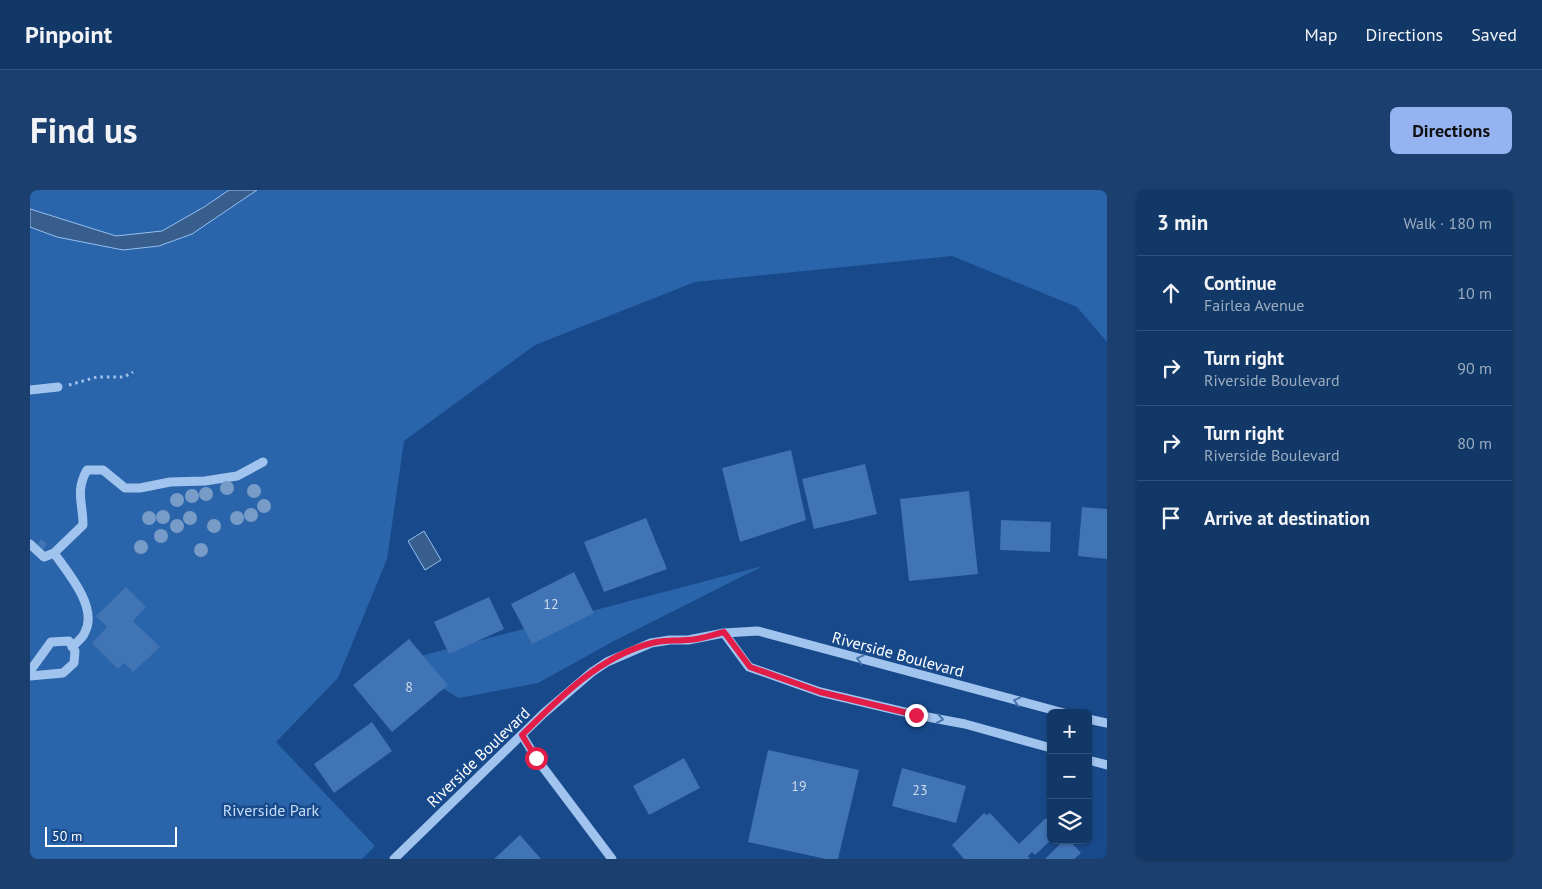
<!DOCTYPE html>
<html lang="en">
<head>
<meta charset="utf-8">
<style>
  :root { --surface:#123868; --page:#1b3f6e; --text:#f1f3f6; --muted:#9cacc0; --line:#31527c; --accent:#95b2f1 }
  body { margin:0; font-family:"PT Sans",sans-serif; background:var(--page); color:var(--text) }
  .controls { position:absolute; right:15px; bottom:15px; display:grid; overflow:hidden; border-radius:8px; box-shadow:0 1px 4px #0004 }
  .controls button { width:45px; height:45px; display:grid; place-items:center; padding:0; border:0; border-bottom:1px solid var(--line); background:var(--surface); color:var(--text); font:25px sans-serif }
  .scale { position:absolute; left:15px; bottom:12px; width:132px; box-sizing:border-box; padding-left:5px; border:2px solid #fff; border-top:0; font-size:14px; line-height:18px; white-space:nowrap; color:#fff; -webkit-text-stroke:4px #184a8b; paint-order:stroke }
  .stop { position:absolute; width:15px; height:15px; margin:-11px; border:4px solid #e11d48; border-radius:50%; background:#fff }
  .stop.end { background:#e11d48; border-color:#fff; box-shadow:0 1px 5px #0008 }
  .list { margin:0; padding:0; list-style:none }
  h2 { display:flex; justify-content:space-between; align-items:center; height:65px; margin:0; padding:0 20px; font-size:21px }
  h2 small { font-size:16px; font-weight:400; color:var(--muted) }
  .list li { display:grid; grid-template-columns:32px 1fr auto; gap:15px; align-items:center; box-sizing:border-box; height:75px; padding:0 20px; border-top:1px solid var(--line) }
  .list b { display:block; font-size:19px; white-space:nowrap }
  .list p { margin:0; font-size:16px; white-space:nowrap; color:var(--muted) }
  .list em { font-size:16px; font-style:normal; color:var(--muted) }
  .icon { flex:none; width:28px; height:28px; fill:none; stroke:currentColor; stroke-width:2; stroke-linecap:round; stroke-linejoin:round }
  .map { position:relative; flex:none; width:1077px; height:669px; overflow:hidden; border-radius:8px }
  header { display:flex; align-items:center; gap:30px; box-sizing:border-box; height:70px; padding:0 25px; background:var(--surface); border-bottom:1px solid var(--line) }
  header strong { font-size:24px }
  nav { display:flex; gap:28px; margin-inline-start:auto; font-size:18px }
  .intro { display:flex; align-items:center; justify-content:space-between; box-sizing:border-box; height:120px; padding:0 30px }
  h1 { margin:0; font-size:35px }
  .button { padding:12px 22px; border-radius:8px; background:var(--accent); color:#111; font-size:18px; font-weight:700 }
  main { display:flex; gap:30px; padding:0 30px }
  aside { flex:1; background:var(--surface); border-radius:8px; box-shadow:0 1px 4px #0004 }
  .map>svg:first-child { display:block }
</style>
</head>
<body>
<header>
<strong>Pinpoint</strong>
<nav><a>Map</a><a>Directions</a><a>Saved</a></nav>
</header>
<div class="intro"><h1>Find us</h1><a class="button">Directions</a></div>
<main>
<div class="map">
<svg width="1077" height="669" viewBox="0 0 1077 669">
  <rect width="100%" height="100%" fill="#184a8b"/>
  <path fill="#2a64aa" d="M0,0H1077V152L1047,117L922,66L665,92L505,155L374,251L357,369L308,488L246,552L345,656L332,669H0Z
    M733,376L582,452L508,493L429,508L368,472Z"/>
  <path fill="#385e8d" stroke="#94bff1" d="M199,0H227L162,44L129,56L93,60L27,47L0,37V19L86,46L132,41L174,17Z
    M394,341L411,370L395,380L378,351Z"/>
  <path fill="#4074b4" d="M761,260L776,330L710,352L692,278Z
    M835,274L847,324L784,339L772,289Z
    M939,301L948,384L879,391L870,309Z
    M1052,317L1077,319V369L1048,366Z
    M616,328L637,379L574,402L554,352Z
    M971,330L1021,332L1020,362L970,360Z
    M11,349L17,354L13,361L6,357Z
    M544,382L564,423L502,454L481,414Z
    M96,397L116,417L103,431L130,457L103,482L94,473L88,479L62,453L77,437L66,426Z
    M459,407L474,439L419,464L404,432Z
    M379,449L418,495L362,542L323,495Z
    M342,532L362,561L304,603L284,574Z
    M738,560L829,580L808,669H796L718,652Z
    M654,568L670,598L619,625L603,596Z
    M872,578L936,596L926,633L862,616Z
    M954,623L957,625L960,623L989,654L1016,628L1021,634V650L1005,665L1002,662L998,666L1000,669H934L922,655Z
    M490,645L511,669H464Z
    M1034,650H1039L1051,663L1044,669H1015Z"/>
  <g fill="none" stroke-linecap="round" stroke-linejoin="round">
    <path stroke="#a1c4ee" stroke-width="3" stroke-dasharray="2.5 4" stroke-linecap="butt" d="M39,195L67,187H94L103,182"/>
    <path stroke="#a1c4ee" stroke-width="9" d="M0,200L28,197
      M0,354L14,367L24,363L53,335C53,313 45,301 57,280H73L95,298H110L140,292L175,291L207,286L233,272
      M24,363C38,383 68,417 55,442C53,448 46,453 42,457
      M694,443L719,477L790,502L887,525L935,534L1021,558
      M0,481L21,452L39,451L45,461L44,473L33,483L0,486
      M1058,529L1077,533
      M492,545L506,568L582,669
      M1058,570L1077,575
      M364,669L514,523L562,482L577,472L621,453L640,450H658L694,443L728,441L1034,523"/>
  </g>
  <g fill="#789cc8">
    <circle cx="197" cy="298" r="7"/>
    <circle cx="224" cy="301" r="7"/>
    <circle cx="176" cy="304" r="7"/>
    <circle cx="162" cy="306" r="7"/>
    <circle cx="147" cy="310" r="7"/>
    <circle cx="234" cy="316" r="7"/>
    <circle cx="221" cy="325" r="7"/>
    <circle cx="133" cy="327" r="7"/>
    <circle cx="119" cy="328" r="7"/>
    <circle cx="160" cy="328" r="7"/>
    <circle cx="207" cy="328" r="7"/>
    <circle cx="147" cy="336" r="7"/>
    <circle cx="184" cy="336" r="7"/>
    <circle cx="131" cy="346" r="7"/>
    <circle cx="111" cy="357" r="7"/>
    <circle cx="171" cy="360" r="7"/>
  </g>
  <defs><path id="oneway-chevron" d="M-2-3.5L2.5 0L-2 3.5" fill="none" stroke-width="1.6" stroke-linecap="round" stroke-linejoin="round" transform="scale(1.25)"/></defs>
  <g stroke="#4875ae">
    <use href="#oneway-chevron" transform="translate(830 469) rotate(-165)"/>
    <use href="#oneway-chevron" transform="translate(987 511) rotate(-165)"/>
    <use href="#oneway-chevron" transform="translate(910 529) rotate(10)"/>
  </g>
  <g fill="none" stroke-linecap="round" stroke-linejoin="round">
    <path stroke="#e11d48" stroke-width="6" d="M506,568L492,545C529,508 570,466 622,453C634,450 645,451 656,450C669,450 682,445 694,442L720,477L790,502L886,525"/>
  </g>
  <g text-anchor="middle" stroke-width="5" stroke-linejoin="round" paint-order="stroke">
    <g font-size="14" fill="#cfdcec">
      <text x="521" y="419">12</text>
      <text x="379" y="502">8</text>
      <text x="769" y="601">19</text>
      <text x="890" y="605">23</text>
    </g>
    <g font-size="16" fill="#fff" stroke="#184a8b">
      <text transform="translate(868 464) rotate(15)" y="6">Riverside Boulevard</text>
      <text transform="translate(448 567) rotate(-44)" y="6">Riverside Boulevard</text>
    </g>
    <g font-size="16" fill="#c7dffa" stroke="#184a8b">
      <text x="241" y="626">Riverside Park</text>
    </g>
  </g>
</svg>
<div class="controls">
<button>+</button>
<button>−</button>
<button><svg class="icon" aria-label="layers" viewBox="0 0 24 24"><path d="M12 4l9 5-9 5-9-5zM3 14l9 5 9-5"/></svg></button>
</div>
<div class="scale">50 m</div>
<div class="stop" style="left:506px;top:568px"></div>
<div class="stop end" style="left:886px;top:525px"></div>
</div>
<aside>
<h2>3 min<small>Walk · 180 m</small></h2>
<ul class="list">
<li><svg class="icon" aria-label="ahead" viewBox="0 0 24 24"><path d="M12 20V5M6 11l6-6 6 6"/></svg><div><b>Continue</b><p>Fairlea Avenue</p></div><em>10 m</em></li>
<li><svg class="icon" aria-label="right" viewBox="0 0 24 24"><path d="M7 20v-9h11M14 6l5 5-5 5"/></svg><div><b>Turn right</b><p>Riverside Boulevard</p></div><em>90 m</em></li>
<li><svg class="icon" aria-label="right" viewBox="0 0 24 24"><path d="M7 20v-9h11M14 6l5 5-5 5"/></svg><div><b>Turn right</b><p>Riverside Boulevard</p></div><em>80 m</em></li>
<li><svg class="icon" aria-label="arrive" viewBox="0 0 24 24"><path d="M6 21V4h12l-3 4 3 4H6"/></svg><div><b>Arrive at destination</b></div></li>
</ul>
</aside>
</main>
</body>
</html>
